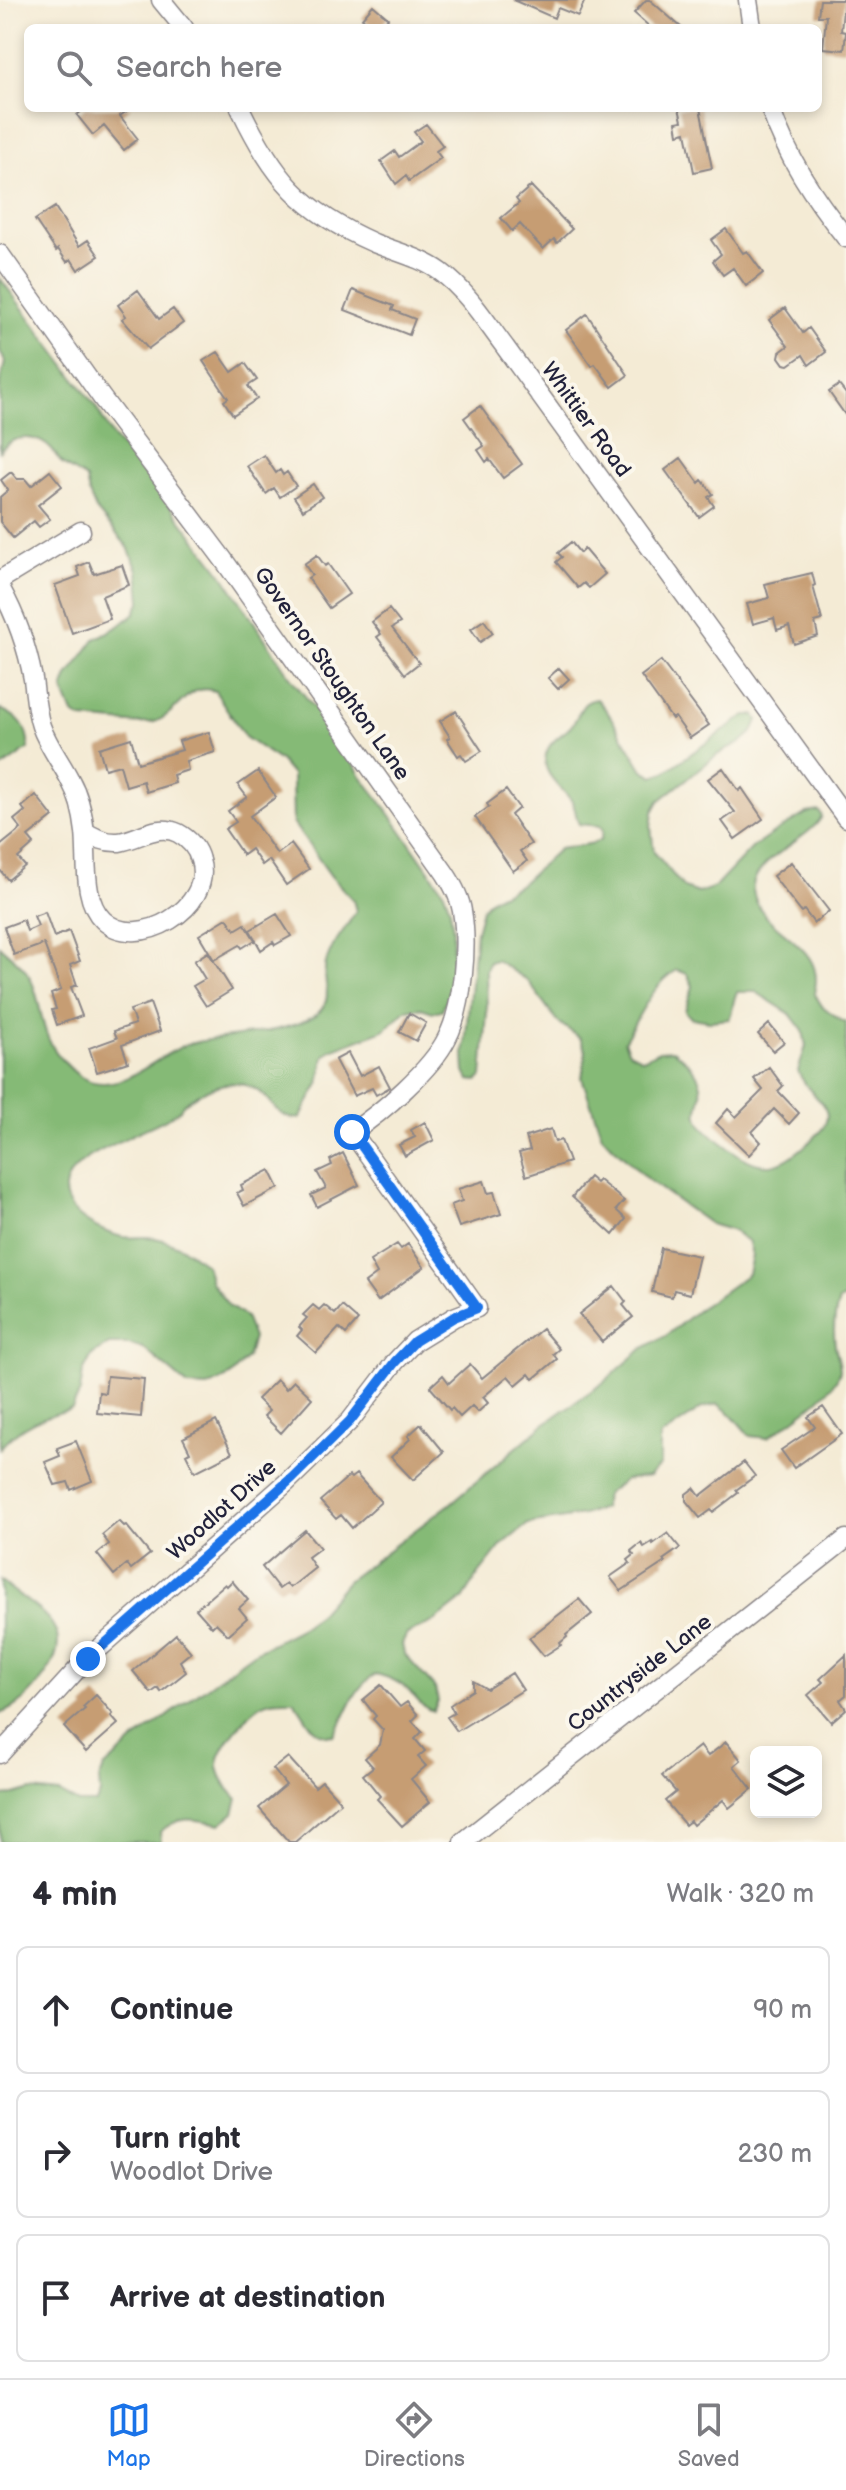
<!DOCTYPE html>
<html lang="en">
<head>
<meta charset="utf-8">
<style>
  :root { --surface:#fff; --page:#f2f2f3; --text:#2b2b33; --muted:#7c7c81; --line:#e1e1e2; --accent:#1a73e8 }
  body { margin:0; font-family:"Balsamiq Sans",sans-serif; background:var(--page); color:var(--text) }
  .controls { position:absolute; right:24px; bottom:24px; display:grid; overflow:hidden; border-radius:12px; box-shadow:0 4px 12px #0003 }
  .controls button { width:72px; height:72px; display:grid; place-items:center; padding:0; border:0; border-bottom:2px solid var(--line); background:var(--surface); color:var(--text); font:40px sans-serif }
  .stop { position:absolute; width:24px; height:24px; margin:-18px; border:6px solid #1a73e8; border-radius:50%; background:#fff }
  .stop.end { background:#1a73e8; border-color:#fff; box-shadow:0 2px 8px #0008 }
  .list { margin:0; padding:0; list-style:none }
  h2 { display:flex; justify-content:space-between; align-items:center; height:104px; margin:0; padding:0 32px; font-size:34px }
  h2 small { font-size:26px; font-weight:400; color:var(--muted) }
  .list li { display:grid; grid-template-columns:52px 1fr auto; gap:24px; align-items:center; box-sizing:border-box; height:128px; margin:0 16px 16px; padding:0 16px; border:2px solid var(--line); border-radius:12px }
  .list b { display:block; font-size:30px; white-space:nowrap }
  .list p { margin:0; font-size:26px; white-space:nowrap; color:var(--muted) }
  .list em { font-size:26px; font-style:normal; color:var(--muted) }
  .icon { flex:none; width:44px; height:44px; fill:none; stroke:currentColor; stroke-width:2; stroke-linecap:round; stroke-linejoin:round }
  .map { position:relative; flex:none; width:846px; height:1842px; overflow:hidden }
  .search { position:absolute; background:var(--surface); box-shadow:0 4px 12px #0003; left:24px; right:24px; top:24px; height:88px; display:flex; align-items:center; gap:20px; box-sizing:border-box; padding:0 28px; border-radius:12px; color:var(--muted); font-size:30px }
  .sheet { height:536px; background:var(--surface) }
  nav { display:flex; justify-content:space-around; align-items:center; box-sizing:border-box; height:112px; border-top:2px solid var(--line); background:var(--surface); font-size:22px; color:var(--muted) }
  nav a { display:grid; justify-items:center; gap:4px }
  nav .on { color:var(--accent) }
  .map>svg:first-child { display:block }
</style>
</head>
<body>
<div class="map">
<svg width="846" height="1842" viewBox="0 0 846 1842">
  <rect width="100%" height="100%" fill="#fbf7ec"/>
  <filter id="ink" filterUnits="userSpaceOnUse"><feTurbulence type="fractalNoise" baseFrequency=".0125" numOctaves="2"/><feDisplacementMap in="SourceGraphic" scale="16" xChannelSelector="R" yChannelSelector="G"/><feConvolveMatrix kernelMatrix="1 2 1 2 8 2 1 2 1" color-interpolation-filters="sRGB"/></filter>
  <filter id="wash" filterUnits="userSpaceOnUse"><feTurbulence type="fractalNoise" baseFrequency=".006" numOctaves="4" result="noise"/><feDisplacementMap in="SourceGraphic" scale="32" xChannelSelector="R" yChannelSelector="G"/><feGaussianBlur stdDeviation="1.8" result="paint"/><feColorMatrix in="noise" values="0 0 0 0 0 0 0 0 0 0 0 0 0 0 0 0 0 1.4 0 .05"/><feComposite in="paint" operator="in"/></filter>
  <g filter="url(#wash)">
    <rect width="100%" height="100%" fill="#f4ebd5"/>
    <path fill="#85ba76" stroke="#546e58" stroke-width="2" fill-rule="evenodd" d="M0,278L96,407L114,439L144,472L222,574L291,678L337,737L361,776L385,807L444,892L450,909L453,929L452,973L447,999L442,1010L433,1012L421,1008L406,1010L384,1030L331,1050L324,1057L319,1084L300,1118C274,1124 271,1085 235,1083C218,1083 198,1093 185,1103C177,1110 185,1106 177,1112C162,1123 143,1129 128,1137C112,1146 93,1152 80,1164C40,1199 89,1229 122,1237C130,1238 138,1237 146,1237C156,1237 167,1241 176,1245C187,1249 197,1258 206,1265L211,1282L229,1306L245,1317L253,1338L247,1358L230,1376L208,1387L188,1386L143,1348L129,1344H109L92,1355L83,1372L80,1392L72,1409C40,1418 22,1423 0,1448V946C8,954 20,962 26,971C39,990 39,1014 47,1035C52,1050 68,1068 81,1077C121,1100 157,1052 192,1043C221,1036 302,1033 321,1010C332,996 324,985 325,969C327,947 346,930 356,911L353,900L331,876L293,823L292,775L280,761L245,737L215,691C186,682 180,712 157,721C143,727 100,720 82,719L73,714L63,690L68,676L95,639L119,626L135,613L141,600L138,570L128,547L96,510L89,494L86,479C79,474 71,470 64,465C59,461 56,454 52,450C37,434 13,434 0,451V383L5,362L0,351Z
      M597,699L607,711L643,770L654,776L665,772L746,715H755L758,720L753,732L740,743L717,755L659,801L653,812L651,827L654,852L684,888L698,893L715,887L752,848L775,832L807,813L819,811L822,816C811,839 756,858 753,886C752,889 754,894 755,898C767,935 828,945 814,993L822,1006L842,1021H846V1297L839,1301C834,1315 833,1330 835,1345C836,1353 840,1361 840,1370C838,1391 785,1426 767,1438L750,1436L731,1414L718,1404L702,1408L660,1437V1465L649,1476L625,1480L606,1494L603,1508L583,1515L528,1524L502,1545L479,1574L463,1599L435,1621L407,1634L402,1644L404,1654L435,1688L438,1701L433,1711C420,1707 417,1698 407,1689C398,1681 388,1677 376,1674C351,1689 349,1713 334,1735C310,1738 307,1714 293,1700C285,1700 274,1699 267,1702C251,1708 217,1749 218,1766C220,1780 229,1789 238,1799L234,1813L220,1824C196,1819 180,1814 160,1832L161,1842H0V1796L14,1795L31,1790L59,1793L78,1803H96L100,1794L99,1779L104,1768L136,1739L253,1653L298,1630L316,1617L347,1581L450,1504L543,1425L604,1382L642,1349L667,1335L699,1309L748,1274L752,1256L749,1243L734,1231L710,1224L647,1179L602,1136L582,1078L586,1051L580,1038L558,1022L527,980L496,960L489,962L486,970L487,1013L482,1077L477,1081L469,1080L465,1072L464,1055L476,931L482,909L489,900L521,884L559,849L594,843L601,839L603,831L600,826L579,824C575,816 576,807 571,800C559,784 536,771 549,747C555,737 566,733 572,725C581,713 580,701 597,699ZM677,970L687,974L693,986L685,1011L691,1018L710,1021L729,1019C734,1010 732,1001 737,992H756L790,1014L803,1031L806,1046L798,1071C810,1102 846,1107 814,1138C783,1166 766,1177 729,1148C720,1141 708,1133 701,1124C694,1113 700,1106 701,1095C704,1074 687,1062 673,1050L659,1051L643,1059L629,1052L624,1041C640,1016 651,986 677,970Z
      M0,709C18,716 30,729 28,749L0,769Z
      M0,1580C32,1609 81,1624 46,1674C34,1691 19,1707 0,1714Z"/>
    <g id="blocks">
      <path fill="#c69d73" d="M513,0H585L578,16L558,8L554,18Z
        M646,0H650L682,28H651L634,13Z
        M820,0H844L841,31L846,32L844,50L823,48L826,16H818Z
        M373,5L388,18L379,28H374L362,18Z
        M85,108H131L120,116L138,139L124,150L104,126L93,135L77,115Z
        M679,108H700L712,168L694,172L686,132L678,134L676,122L682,121Z
        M426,124L443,146L436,151L441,158L409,181L406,176L396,184L381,161L395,151L399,157L421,141L414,132Z
        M531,186L572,229L557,243L554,239L543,249L520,224L512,231L501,218L519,203L516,199Z
        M55,207L79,246L88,240L99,256L78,270L71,259L67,262L58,249L56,251L35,220Z
        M726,229L743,253L747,251L763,273L746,286L733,268L723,275L713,261L721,254L711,240Z
        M138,290L159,319L173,309L183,323L148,349L122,319L126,316L118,305Z
        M353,290L394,306L392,310L415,319L409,335L345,310Z
        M785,308L803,333L809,328L826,352L809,365L803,355L789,365L784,364L779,357L780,352L788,346L769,320Z
        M587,314L628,375L612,387L595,364L592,366L566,330Z
        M218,352L232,372L245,363L257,380L248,386L257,399L233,415L224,401L228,398L203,361Z
        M839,385L846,394V416L829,392Z
        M480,406L522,464L503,478L489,459L486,462L478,450L484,446L464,418Z
        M264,455L276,473L280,470L283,475L287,472L296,486L280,497L274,488L266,494L247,466Z
        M681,458L699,483L702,480L713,494L708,497L714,506L699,517L665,470Z
        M50,471L62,486L38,505L50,519L39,527L34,521L13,538L0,522V497L8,490L1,480L11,472L17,479H25L31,486Z
        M313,484L322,497L303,510L294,497Z
        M571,542L580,553L584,549L605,574L589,588L584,583L578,588L556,562L562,557L558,553Z
        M317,555L325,566L328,564L349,594L329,608L308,578L312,575L304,564Z
        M89,562L94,574L122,565L129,585L102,596L110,619L72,633L55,585L80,576L77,567Z
        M812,573L815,585L813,586L822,620L815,622L818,636L794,644L789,626L777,630L774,618L753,624L747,604L769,598L765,584Z
        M389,609L400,623L392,628L419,663L405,674L377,637L381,634L372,622Z
        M484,620L493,633L480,642L471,629Z
        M661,661L709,725L690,738L675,717L672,719L641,676Z
        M559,668L569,679L558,689L548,678Z
        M456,711L482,751L466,761L461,754L458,756L447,739L450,737L440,721Z
        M209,732L215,752L186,761L188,770L173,775L175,783L146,792L143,781L126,786L120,765L105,769L99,748L131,738L138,763L182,750L179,741Z
        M723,768L739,791L742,788L763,819L735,839L722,821L735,812L708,779Z
        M258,771L276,797L250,816L277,854L291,844L309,869L286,885L269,860L262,865L251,849L243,855L225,829L236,822L228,811L247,797L238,785Z
        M506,790L519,808L511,815L531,844L520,851L527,861L513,871L475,817L489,807L487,804Z
        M36,795L53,817L28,837L34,844L18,858L25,866L8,880L0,870V846L21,829L14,820L25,811L22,807Z
        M791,862L829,911L814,923L804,910L801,912L773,876Z
        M45,912L54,937L69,931L80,961L70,965L77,985L71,987L82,1016L57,1025L52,1010L56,1009L51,994L61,990L44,944L14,955L4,927L23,920L27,931L38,926L34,916Z
        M277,914L291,936L275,945L273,942L261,950L250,930Z
        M227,918L235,930L245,924L255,940L242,948L240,945L214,960L199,935Z
        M208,952L232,990L206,1006L193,986L205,979L194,961Z
        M150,1003L160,1031L122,1045L128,1062L97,1072L89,1048L117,1038L114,1031L135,1024L130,1010Z
        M409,1013L426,1023L416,1041L399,1032Z
        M769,1024L784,1042L773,1051L758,1034Z
        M348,1053L360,1076L379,1066L390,1087L376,1095L372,1088L354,1096L335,1060Z
        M769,1067L783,1086L778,1091L799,1113L789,1124L774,1109L752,1132L761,1142L749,1155L716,1123L728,1109L736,1117L763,1090L754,1079Z
        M425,1122L434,1140L405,1156L399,1145L415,1137L411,1130Z
        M551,1129L555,1142L561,1140L569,1162L526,1176L519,1153L530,1150L526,1137Z
        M343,1153L359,1185L317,1207L311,1195L326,1188L317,1172L332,1165L330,1160Z
        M270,1170L279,1188L244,1206L237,1193L243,1190L241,1185Z
        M589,1177L596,1183L599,1180L624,1201L616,1210L626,1219L613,1235L572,1197Z
        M484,1181L488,1193L494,1192L501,1214L459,1227L451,1205L462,1201L458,1189Z
        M397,1244L401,1249L408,1244L424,1267L378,1301L365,1283L377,1274L370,1261Z
        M661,1248L699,1256L690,1294L674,1290L672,1297L652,1292Z
        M614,1286L626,1302L623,1305L633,1317L602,1342L579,1314Z
        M313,1305L319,1310L324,1305L335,1314L342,1306L358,1320L346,1334L339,1328L316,1353L297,1336L302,1330L299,1327L307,1318L303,1315Z
        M542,1329L559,1349L553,1354L557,1359L533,1379L529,1374L516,1385L508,1376L483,1397L488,1403L478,1412L472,1406L460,1417L452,1408L450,1410L430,1387L443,1375L449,1383L470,1364L482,1378Z
        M107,1376L144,1379L141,1417L97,1413L99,1392L105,1393Z
        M277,1380L286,1389L294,1381L312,1398L281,1433L264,1416L269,1411L257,1399Z
        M823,1407L842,1434L794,1468L781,1450L815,1427L808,1417Z
        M216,1421L232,1453L195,1472L186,1454L190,1452L183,1438Z
        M421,1424L444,1452L413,1480L391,1457L410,1439L408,1436Z
        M76,1441L92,1481L71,1490L68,1482L55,1485L45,1462L60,1456L57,1448Z
        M744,1462L755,1476L736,1490L738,1493L713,1512L711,1510L700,1518L686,1501V1494L694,1488L700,1496Z
        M356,1474L381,1502L352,1528L341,1515L336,1519L320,1501L349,1476L351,1478Z
        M119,1521L124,1526L126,1525L150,1554L131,1569L127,1564L114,1575L97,1554L109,1544L102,1535Z
        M305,1530L320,1548L308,1557L315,1568L290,1588L286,1584L279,1589L262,1567Z
        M668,1533L680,1548L663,1560L665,1562L621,1591L610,1577L630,1563L628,1560L634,1555L631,1551L641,1543L644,1547L652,1542L653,1544Z
        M232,1581L248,1600L239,1608L247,1618L228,1635L216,1623L212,1627L196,1609L225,1584L227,1586Z
        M579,1599L592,1614L566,1635L567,1637L560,1643L561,1645L544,1656L529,1638Z
        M176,1634L191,1652L180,1661L186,1672L161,1692L158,1688L151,1693L133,1671Z
        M846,1655V1695L840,1700L846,1709L831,1722L808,1695L823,1682L820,1679Z
        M512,1673L523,1690L457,1731L447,1717L454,1713L450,1705L473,1690V1681L487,1689Z
        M381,1685L400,1707L407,1702L418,1715L412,1721L422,1732L415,1739L425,1751L418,1757L426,1766L411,1779L430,1802L402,1826L377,1799L380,1796L363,1775L373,1767L365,1758L380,1745L383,1730L373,1719L376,1716L363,1700Z
        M96,1695L113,1714L111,1716L118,1724L86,1752L64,1727L85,1709L83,1707Z
        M726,1742L741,1760L734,1766L752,1789L729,1808L723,1800L693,1825L690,1821L685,1825L665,1801L676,1792L662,1776L700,1746L708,1756Z
        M288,1757L315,1787L322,1781L341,1802L295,1842H289L259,1808L286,1785L273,1769Z"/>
    </g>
  </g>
  <g filter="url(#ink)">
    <use href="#blocks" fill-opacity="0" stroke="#8b8688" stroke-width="2"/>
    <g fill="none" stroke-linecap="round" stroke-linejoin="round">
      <g stroke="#8b8688" stroke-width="21">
        <path id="minor" d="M161,0L184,28
          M748,0L752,28
          M240,108C274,178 301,211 374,243C396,252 422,258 441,272C467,291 486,322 505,347L846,818
          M770,108C787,157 814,198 846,238
          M0,254L102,398L223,559L445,873C453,885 460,897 462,911C468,945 463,1008 447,1038C432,1069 381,1113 352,1132L477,1308L454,1317L415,1341L395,1362L350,1421L286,1483L84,1662L0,1754
          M0,580L81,531
          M0,587C16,616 27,646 33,679C35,694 36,711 41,726C48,746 61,762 70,780C79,796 83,814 85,832C88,859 82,900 103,920C137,953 215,907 200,860C197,848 189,839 178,833C157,823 139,839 119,842C106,843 96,838 85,832
          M463,1842L846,1539"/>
      </g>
      <use href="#minor" stroke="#fff" stroke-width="18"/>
    </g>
  </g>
  <g fill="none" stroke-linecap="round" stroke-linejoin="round" filter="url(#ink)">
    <path stroke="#1a73e8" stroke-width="10" d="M88,1659L292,1478L350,1421L395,1362L415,1341L454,1317L477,1308L352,1132"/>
  </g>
  <g text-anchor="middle" stroke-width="8" stroke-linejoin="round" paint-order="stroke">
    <g font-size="22" fill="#22223b" stroke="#fbf7ec">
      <text transform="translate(587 419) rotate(54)" y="8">Whittier Road</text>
      <text transform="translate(333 673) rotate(55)" y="8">Governor Stoughton Lane</text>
      <text transform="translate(221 1509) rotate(-42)" y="8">Woodlot Drive</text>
      <text transform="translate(639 1672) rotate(-38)" y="8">Countryside Lane</text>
    </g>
  </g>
</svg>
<div class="controls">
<button><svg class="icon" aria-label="layers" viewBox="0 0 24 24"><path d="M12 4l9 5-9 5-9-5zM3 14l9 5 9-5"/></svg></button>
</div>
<div class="stop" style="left:352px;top:1132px"></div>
<div class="stop end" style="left:88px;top:1659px"></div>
<div class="search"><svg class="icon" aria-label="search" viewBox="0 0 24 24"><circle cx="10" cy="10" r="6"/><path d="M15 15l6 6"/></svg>Search here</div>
</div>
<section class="sheet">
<h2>4 min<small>Walk · 320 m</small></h2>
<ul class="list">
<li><svg class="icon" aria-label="ahead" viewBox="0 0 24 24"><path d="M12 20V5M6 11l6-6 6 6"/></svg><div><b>Continue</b></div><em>90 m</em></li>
<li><svg class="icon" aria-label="right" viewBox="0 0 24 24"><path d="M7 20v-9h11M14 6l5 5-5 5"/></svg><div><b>Turn right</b><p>Woodlot Drive</p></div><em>230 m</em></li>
<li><svg class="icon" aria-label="arrive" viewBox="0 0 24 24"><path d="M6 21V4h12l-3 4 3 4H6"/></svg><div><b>Arrive at destination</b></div></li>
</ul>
</section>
<nav>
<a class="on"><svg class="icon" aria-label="map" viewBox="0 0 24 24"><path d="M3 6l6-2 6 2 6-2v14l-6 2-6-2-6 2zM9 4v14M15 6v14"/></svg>Map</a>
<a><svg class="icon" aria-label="directions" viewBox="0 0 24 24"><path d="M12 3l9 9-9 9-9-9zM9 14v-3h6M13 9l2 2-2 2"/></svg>Directions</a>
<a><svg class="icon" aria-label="saved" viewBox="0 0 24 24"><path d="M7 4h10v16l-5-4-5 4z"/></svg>Saved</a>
</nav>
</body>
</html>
